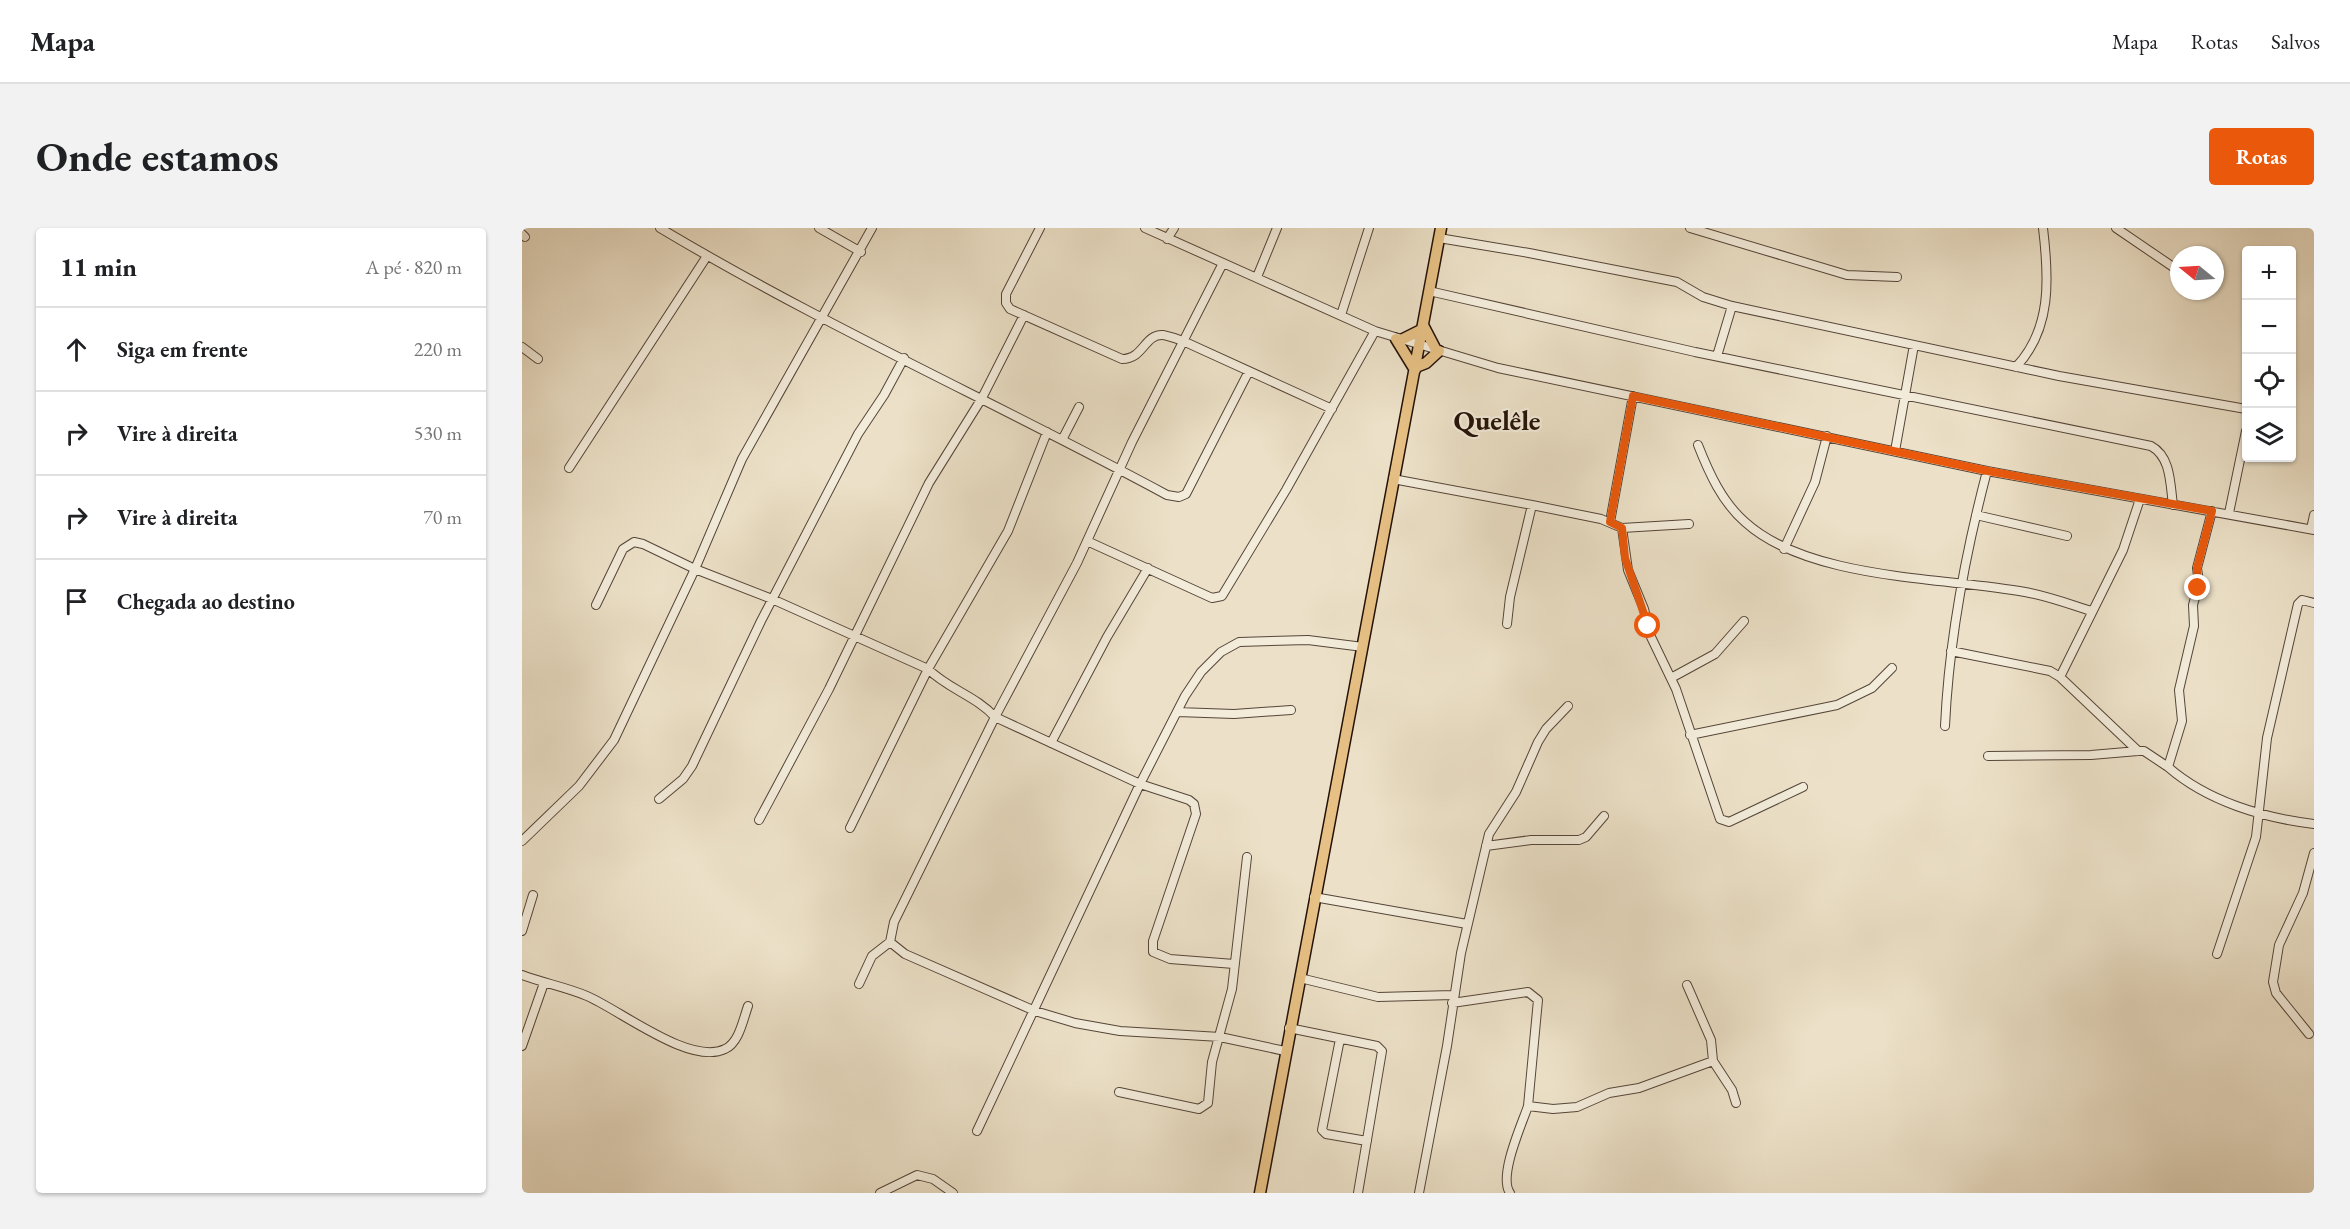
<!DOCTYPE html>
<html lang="pt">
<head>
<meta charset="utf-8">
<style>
  :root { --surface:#fff; --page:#f2f2f2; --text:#202124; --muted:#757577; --line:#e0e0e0; --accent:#ea580c }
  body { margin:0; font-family:"EB Garamond",serif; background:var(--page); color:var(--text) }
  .controls { position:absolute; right:18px; top:18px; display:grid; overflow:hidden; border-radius:6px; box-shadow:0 2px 4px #0004 }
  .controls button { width:54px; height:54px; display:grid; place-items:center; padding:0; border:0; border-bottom:2px solid var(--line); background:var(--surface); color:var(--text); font:30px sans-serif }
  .compass { position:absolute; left:1648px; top:18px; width:54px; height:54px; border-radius:50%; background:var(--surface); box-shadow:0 2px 4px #0004; rotate:288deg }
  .stop { position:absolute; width:18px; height:18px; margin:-14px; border:4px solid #ea580c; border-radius:50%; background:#fff }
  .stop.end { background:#ea580c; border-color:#fff; box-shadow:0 2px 6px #0008 }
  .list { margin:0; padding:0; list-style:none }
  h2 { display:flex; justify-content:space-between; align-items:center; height:78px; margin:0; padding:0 24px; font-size:26px }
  h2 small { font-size:20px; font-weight:400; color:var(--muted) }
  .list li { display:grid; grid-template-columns:39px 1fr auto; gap:18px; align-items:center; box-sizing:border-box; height:84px; padding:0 24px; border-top:2px solid var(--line) }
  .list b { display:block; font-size:22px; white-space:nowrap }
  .list em { font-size:20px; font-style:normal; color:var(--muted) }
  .icon { flex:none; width:33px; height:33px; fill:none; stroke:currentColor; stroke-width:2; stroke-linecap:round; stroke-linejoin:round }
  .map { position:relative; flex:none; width:1792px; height:965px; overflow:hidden; border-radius:6px }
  header { display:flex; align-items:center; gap:36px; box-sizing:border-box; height:84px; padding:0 30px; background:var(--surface); border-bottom:2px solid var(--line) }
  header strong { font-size:28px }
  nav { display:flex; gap:33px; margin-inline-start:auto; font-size:21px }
  .intro { display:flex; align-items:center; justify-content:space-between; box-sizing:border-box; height:144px; padding:0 36px }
  h1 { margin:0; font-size:42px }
  .button { padding:15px 27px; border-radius:6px; background:var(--accent); color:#fff; font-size:21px; font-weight:700 }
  main { display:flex; gap:36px; padding:0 36px }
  aside { flex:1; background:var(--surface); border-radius:6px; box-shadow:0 2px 4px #0004 }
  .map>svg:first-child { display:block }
</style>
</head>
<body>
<header>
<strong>Mapa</strong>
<nav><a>Mapa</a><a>Rotas</a><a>Salvos</a></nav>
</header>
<div class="intro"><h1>Onde estamos</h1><a class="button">Rotas</a></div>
<main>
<aside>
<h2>11 min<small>A pé · 820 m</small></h2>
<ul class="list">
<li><svg class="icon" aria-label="ahead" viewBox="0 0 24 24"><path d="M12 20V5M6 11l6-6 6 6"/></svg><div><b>Siga em frente</b></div><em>220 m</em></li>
<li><svg class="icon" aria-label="right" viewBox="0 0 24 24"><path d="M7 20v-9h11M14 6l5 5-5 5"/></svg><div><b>Vire à direita</b></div><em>530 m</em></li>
<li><svg class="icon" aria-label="right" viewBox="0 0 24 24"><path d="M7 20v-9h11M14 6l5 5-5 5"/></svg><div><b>Vire à direita</b></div><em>70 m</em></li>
<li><svg class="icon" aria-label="arrive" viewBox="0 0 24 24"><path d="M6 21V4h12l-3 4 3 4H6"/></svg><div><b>Chegada ao destino</b></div></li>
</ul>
</aside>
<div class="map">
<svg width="1792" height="965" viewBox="0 0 1792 965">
  <rect width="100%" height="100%" fill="#ece1c8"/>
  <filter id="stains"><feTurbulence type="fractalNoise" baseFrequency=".00333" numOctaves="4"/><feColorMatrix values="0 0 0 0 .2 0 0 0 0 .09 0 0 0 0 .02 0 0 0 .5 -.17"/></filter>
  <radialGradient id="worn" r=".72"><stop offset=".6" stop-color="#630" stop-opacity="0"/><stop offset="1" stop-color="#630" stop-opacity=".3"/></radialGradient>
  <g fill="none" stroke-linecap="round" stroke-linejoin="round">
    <g stroke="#554538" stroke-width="10">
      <path id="minor" d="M138,0C302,98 477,176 645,267L657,269L664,266L727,143
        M297,0L339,24
        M518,0L484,66V75L488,81L600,131C622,131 622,106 641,107C647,108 655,111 661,113L810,181
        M623,0L853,103L976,140L1465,243L1792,302
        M1168,0L1325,47L1375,49
        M1594,0L1657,43
        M0,6L3,9
        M917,10L1007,25L1155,54L1181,69L1210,78L1537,148L1724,181
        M645,11L652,0
        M701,35L610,214L555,335L473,489L372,694L368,714L383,726L513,783L553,795L598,803L698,809L763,823
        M735,49L755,0
        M907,63L1173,124L1629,218C1649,229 1648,255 1651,277
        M819,87L847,0
        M0,119L16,131
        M1195,128L1210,78
        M1494,139C1530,101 1527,50 1521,0
        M540,212L557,179
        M1176,217C1187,245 1200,274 1223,294C1287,352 1420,349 1503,364C1526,368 1547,376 1569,383
        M1373,223L1392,117
        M47,240L185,28
        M871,251L1010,277L1079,291L1100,300L1106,342L1122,381L1129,409L1154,461L1198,591L1207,594L1281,559
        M1690,283L1675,340L1677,355L1671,377L1672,398L1657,462L1660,493L1646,539C1685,573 1741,590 1792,596
        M1707,285L1724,203
        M1454,287L1545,308
        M1088,294L1111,168
        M1100,300L1167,296
        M1789,301L1792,287
        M565,313L690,370L700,368L764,262L853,103
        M1262,321L1293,254L1305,208
        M74,377L101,321L112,314L121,316L173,341L250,371L406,441C426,461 454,468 473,489L618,556L667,572L672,576L674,586L631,713V724L648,731L712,736
        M985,396L988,369L1010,277
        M1429,423L1528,443L1538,449L1616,523
        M1538,449L1601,322L1618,271
        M1149,450L1193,426L1222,393
        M655,484L712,486L769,482
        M1423,498C1427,411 1443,327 1465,243
        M1168,507L1315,477L1350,460L1370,440
        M529,515L585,409L626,340
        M1466,528L1569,527L1616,523H1622L1646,539
        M137,571L161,551L170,538L239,393L336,206L362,167L382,130
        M237,592L307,461L407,255L460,170L502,87
        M328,600L406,441L486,303L525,204
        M0,613L57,558L92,512L173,341L220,231L350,0
        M964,618L1009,612H1057L1064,609L1082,588
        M792,669L945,696
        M0,703L11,667
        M1695,726L1734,609L1745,510L1776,376L1780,372L1792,375
        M0,747C21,755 44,759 65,768C98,782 168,838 203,821C217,815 221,792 226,778
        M778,750L856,769L931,767
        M337,756L350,728L368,714
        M1165,757L1189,812L1191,833
        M930,775L1006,764L1016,772L1006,878L1031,881L1055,879L1087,865L1117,860L1191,833L1210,862L1214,875
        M767,800L855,818L860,823L836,965
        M1787,806L1754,765L1751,754L1757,717L1781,665L1792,625
        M818,811L800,902L804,906L845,913
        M0,818L22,755
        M597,864L677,881L686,875L690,834L710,761L725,629
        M455,903L618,556L663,468L679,444L699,424L717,414L786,412L841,419
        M358,965L395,947L411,951L431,965
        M897,965L925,818L939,725L967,606L994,564L1016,514L1024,501L1046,478
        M988,965C976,948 1000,896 1006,878"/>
    </g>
    <g stroke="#231108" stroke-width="13">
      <path id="major" d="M901,97L914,122
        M874,111L893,142
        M879,112L901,101
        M894,139L904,135L917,123
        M738,965L919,0"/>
    </g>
    <use href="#minor" stroke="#f3ecdb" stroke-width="8"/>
    <use href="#major" stroke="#e6c084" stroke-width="10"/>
  </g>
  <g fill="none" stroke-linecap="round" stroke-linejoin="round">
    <path stroke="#ea580c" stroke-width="8" d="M1126,398L1103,330L1100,300L1088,294L1111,168L1466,243L1690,283L1675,340L1676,360"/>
  </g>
  <g text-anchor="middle" stroke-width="4.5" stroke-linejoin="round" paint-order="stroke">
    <g font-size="28" font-weight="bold" fill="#231108" stroke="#f3ecdb">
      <text x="975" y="202">Quelêle</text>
    </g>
  </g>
  <rect width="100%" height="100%" filter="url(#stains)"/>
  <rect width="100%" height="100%" fill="url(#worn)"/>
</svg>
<div class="controls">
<button>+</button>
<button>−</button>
<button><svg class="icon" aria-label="locate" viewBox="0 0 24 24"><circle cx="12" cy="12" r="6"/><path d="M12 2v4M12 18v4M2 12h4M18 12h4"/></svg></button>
<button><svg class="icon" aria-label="layers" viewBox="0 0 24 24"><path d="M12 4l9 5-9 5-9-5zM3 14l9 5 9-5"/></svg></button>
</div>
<svg class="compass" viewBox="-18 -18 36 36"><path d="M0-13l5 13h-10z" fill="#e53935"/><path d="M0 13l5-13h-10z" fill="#757577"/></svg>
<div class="stop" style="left:1126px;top:398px"></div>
<div class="stop end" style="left:1676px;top:360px"></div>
</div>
</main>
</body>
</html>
